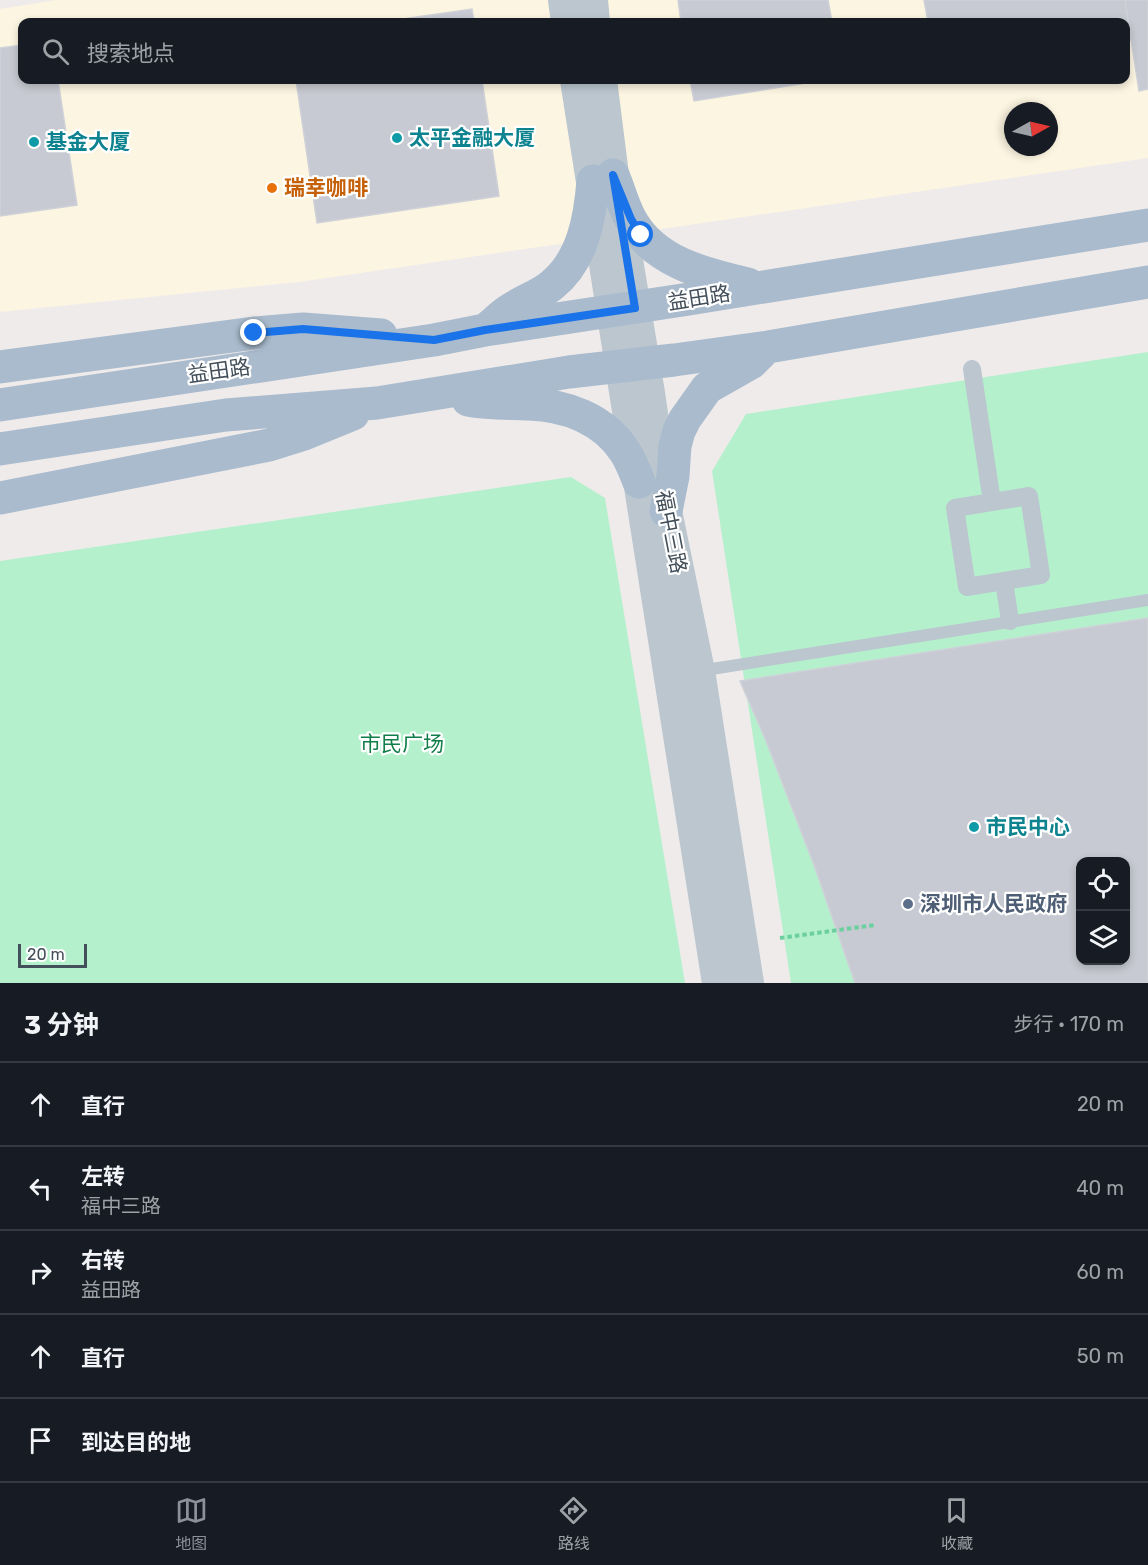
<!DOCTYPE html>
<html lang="zh">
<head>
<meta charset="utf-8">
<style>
  :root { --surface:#171b24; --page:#242831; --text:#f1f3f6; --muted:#9ea1a6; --line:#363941; --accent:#8c9099 }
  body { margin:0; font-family:Rubik,"Noto Sans SC",sans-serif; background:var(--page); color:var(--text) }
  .controls { position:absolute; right:18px; bottom:18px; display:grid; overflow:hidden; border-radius:12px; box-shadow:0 3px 9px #0003 }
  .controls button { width:54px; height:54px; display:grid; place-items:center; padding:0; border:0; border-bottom:2px solid var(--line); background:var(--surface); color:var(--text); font:30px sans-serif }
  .compass { position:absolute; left:1004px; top:102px; width:54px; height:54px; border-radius:50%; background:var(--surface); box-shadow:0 3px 9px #0003; rotate:82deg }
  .scale { position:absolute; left:18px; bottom:15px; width:69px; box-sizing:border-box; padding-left:6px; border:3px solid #434f5a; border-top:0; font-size:16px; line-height:21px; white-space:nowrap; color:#434f5a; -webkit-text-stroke:4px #fff; paint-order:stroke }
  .stop { position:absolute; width:18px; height:18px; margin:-14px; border:4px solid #1a73e8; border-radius:50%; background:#fff }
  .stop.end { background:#1a73e8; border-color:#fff; box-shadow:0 2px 6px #0008 }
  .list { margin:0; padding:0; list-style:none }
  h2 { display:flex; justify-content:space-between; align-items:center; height:78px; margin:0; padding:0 24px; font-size:26px }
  h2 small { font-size:20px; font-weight:400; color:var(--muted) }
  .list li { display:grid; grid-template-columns:39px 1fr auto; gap:18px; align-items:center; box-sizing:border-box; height:84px; padding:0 24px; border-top:2px solid var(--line) }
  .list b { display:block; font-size:22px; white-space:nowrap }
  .list p { margin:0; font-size:20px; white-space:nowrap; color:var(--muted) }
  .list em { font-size:20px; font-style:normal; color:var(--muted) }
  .icon { flex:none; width:33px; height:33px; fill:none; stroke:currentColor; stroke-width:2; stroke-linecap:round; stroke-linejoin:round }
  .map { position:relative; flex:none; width:1148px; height:983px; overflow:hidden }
  .search { position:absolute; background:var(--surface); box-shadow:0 3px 9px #0003; left:18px; right:18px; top:18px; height:66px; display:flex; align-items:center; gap:15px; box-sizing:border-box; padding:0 21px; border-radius:12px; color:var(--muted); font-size:22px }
  .sheet { height:498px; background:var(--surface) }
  nav { display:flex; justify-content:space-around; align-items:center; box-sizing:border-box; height:84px; border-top:2px solid var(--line); background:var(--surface); font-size:16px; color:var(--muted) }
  nav a { display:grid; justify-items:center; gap:3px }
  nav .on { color:var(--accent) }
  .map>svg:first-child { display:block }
</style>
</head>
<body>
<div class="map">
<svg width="1148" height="983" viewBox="0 0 1148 983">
  <rect width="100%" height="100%" fill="#efebeb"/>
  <path fill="#fcf5e1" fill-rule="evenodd" d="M56,0H1148V158L299,282L0,312V9ZM22,22H1126V80H22ZM1013,111H1049V147H1013Z"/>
  <path fill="#b5f0cd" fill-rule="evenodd" d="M1148,352V983H791L712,471L746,414ZM1080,861H1126V960H1080Z
    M571,477L605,498L685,983H0V561Z"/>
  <path fill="#c7cad2" stroke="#cfd1d8" stroke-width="1.5" fill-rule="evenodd" d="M678,0H828L832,22H681Z
    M924,0H1125L1131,40L1126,41V22H928Z
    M1125,0H1148V89L1139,91Z
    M472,9L474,22H382Z
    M22,45V80H58L77,205L0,216V48Z
    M296,80H482L499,196L317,223Z
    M690,80H825L694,101Z
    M1148,618V983H855L814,865L766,741L740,681ZM1080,861H1126V960H1080Z"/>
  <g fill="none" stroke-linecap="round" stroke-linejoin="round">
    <path stroke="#6ccf9f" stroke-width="4" stroke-dasharray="4.5 3" stroke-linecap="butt" d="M780,938L875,925"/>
    <path stroke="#bbc6cf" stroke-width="12" d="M699,671L1148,600"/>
    <path stroke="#bbc6cf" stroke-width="18" d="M972,369L992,502
      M1029,496L1041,575L967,587L955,508Z
      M1004,581L1010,621"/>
    <path stroke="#bbc6cf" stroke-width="32" d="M564,0L567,22
      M592,0L594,22
      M576,80L718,983
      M601,80L613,175L649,393L666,511L699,671L748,983"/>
    <path stroke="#a9bbcd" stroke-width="33" d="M613,175C619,189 623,205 630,218C653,262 704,274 748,284
      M490,326C496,321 502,315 508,311C522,301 539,296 552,285C583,260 590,218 593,181
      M0,367L254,333L303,329L381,335
      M468,400C489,404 508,403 529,404C566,405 604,419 625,452C631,461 635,472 639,482
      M0,405L434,340L485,330L689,299L1148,225
      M0,449L226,415L377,403L569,372L674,360L768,347L1148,282
      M0,498L269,445L304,434L353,414
      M666,511L673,476L675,446L679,431L685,419L707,388L751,363L762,352"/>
  </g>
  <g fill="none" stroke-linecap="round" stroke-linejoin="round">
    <path stroke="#1a73e8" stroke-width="8" d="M254,333L303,329L434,340L485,330L635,308L613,175L631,219L641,235"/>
  </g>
  <g fill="#0f9aa8" stroke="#fff" stroke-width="2">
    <circle cx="397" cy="138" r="6"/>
    <circle cx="34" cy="142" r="6"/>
    <circle cx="974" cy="827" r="6"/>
  </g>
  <circle fill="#e8710a" stroke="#fff" stroke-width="2" cx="272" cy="188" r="6"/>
  <circle fill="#5c6f8a" stroke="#fff" stroke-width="2" cx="908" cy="904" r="6"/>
  <g text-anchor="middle" stroke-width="4.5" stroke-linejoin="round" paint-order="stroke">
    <g font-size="21" font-weight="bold" fill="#0d838f" stroke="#fff" text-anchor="start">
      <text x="409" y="145">太平金融大厦</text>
      <text x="46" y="149">基金大厦</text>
      <text x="986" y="834">市民中心</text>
    </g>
    <g font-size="21" font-weight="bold" fill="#c56008" stroke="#fff" text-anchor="start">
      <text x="284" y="195">瑞幸咖啡</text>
    </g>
    <g font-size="21" fill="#434f5a" stroke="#fff">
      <text transform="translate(699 298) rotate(-9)" y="7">益田路</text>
      <text transform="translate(219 371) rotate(-8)" y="7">益田路</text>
      <text transform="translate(671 532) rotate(79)" y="7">福中三路</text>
    </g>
    <g font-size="21" fill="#117d48" stroke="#fff">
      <text x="402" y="751">市民广场</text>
    </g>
    <g font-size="21" font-weight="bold" fill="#4e5e75" stroke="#fff" text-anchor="start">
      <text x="920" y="911">深圳市人民政府</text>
    </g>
  </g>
</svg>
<div class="controls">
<button><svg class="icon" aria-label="locate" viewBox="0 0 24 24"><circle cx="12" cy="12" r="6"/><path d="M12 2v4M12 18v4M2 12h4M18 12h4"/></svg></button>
<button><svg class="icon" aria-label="layers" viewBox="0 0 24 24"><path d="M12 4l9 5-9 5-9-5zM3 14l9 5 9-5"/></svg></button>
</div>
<svg class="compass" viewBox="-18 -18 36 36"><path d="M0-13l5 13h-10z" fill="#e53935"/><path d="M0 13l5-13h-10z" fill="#9ea1a6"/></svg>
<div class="scale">20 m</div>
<div class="stop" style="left:641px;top:235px"></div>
<div class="stop end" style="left:254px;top:333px"></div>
<div class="search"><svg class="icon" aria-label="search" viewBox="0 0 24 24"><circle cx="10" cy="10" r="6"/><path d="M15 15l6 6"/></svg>搜索地点</div>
</div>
<section class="sheet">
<h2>3 分钟<small>步行 · 170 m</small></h2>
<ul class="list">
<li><svg class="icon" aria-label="ahead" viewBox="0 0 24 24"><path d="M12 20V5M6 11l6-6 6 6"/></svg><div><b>直行</b></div><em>20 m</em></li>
<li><svg class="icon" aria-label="left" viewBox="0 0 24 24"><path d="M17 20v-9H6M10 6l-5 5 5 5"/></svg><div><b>左转</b><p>福中三路</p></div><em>40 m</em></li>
<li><svg class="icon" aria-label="right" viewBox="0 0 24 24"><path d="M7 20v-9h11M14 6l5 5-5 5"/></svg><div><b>右转</b><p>益田路</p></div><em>60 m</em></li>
<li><svg class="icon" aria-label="ahead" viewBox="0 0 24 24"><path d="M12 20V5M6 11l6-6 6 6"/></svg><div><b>直行</b></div><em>50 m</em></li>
<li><svg class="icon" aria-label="arrive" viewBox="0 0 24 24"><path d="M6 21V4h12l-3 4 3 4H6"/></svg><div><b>到达目的地</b></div></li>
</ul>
</section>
<nav>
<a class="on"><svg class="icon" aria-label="map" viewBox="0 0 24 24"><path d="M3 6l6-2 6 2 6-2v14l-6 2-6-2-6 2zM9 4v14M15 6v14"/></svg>地图</a>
<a><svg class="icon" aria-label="directions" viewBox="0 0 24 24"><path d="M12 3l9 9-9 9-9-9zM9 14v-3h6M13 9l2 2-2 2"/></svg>路线</a>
<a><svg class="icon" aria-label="saved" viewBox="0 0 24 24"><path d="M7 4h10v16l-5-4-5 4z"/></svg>收藏</a>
</nav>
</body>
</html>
